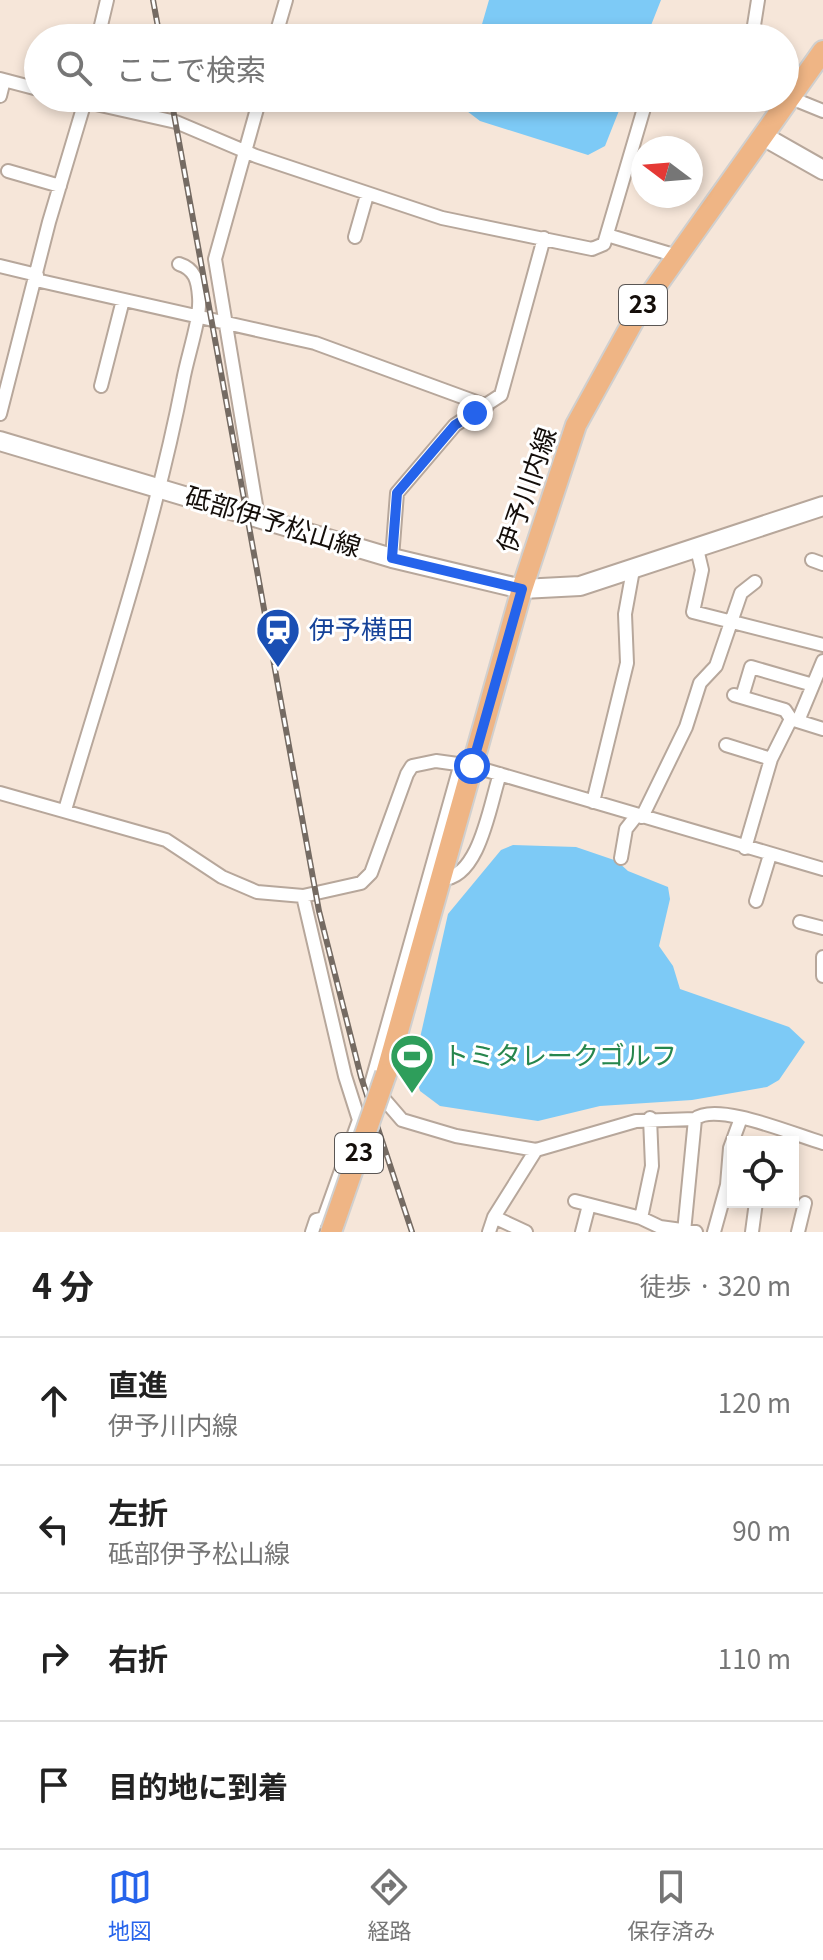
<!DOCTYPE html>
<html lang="ja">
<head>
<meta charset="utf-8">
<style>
  :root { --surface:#fff; --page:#f6f6f6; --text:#222; --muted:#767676; --line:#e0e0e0; --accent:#2563eb }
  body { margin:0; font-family:Georgia,"Noto Sans JP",serif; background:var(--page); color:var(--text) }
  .controls { position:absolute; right:24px; bottom:24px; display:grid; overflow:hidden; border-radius:0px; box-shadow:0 4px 12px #0003 }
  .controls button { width:72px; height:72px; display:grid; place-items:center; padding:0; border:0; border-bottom:2px solid var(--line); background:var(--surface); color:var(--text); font:40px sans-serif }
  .compass { position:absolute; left:631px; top:136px; width:72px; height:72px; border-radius:50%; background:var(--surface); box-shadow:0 4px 12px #0003; rotate:286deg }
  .stop { position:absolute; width:24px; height:24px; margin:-18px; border:6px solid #2563eb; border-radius:50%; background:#fff }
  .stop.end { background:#2563eb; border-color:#fff; box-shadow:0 2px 8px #0008 }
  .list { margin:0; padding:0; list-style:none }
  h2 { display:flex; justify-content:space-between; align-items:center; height:104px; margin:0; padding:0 32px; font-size:34px }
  h2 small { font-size:26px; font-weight:400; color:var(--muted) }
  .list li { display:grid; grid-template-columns:52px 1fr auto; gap:24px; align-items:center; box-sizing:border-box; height:128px; padding:0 32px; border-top:2px solid var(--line) }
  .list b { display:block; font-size:30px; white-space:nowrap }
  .list p { margin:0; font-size:26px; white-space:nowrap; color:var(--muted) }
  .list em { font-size:26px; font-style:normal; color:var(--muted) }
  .icon { flex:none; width:44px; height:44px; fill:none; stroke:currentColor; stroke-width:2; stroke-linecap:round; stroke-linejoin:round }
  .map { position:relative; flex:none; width:823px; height:1232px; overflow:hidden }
  .search { position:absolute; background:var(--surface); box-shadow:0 4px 12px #0003; left:24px; right:24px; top:24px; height:88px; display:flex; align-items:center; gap:20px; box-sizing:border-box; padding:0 28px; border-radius:44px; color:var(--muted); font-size:30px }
  .sheet { height:616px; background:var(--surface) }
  nav { display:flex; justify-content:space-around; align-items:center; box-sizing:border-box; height:112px; border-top:2px solid var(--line); background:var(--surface); font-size:22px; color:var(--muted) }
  nav a { display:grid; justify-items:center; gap:4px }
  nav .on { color:var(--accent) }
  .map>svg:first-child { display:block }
</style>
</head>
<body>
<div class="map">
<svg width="823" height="1232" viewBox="0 0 823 1232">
  <rect width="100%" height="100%" fill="#f6e6d9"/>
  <path fill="#7dcaf6" d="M489,0H661L646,38H478Z
    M624,98L605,146L588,155L480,121L463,108L461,99Z
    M513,845L576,847L617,861L628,871L668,887L670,899L659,946L673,966L680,989L789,1027L805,1042L779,1080L767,1087L692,1100L600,1106L538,1121L440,1106L420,1091L413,1069L448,914L501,850Z"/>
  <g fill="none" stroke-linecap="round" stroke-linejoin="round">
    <g stroke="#b7a79b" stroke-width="16">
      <path id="street" d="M98,38L107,0
        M275,38L286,0
        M752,38L758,0
        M0,79L38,89
        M0,96L4,80
        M69,98L176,122L256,156L442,218L592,249L604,244L647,98
        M762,98L787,104
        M791,98L823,111
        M8,171L60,186
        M607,235L677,256
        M355,237L367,195
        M0,266L37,275
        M36,280L315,343L487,406
        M101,386L123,300
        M0,414L49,222L86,98
        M258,517L215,259L260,98
        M697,549L702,570L693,612L823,645
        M392,558L397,493L455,425L501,395L544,238
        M812,560L823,564
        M734,695L785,710L791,719
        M742,697L751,667L813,685
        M798,721L823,661
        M726,745L771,759
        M461,763L371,1084L402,1120L456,1136L536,1150L636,1121L695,1119
        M0,793L166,840L222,877L257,892L303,896L361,883L371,873L407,774L412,766L436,761L472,766L823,869
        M593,802L627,663L625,614L633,570
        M65,810C107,668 155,526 183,381C187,357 201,319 199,297C198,281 195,269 179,264
        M642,817L686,727L700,683L716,666L741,593L755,582
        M745,848L771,759L791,719L823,729
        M621,858L626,829L637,815
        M442,879C480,878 490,803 500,774
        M303,896L345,1076L359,1120L324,1218L316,1220L312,1232
        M756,901L770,855
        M800,922L823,928
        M823,957V976
        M650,1118L652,1166L641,1218L660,1227L696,1232
        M575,1201L641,1218
        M494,1217L526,1232
        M489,1232L494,1217L536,1150
        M582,1232L589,1205
        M684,1232L695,1119C716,1101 795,1135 823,1143
        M714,1232L727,1185L730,1148L741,1118
        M752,1232L756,1202
        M798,1232L805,1203"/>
    </g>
    <g stroke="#b7a79b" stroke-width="22">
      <path id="secondary" d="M765,137L823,170
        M0,441L392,558L522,589L580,586L823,506"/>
    </g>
    <g stroke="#d0cfce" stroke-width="24">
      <path id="primary" d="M386,1074L522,589L576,425L640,309L823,51"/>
    </g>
    <use href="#street" stroke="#fff" stroke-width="12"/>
    <use href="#secondary" stroke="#fff" stroke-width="18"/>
    <use href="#primary" stroke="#efb585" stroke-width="20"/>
    <g stroke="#756b63" stroke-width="6">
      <path id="rail" d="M153,0L160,38
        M171,98L319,911L361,1077L412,1232"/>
    </g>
    <use href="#rail" stroke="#fff" stroke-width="3" stroke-dasharray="9" stroke-linecap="butt"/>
    <g stroke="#d0cfce" stroke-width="24" stroke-linecap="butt">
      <path id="primary-bridge" d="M331,1232L386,1074"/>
    </g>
    <use href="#primary-bridge" stroke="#efb585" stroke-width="20"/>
  </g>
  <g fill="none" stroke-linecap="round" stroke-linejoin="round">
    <path stroke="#2563eb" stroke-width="10" d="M472,766L522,589L392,558L397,493L455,425L475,413"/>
  </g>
  <defs>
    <g id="station-pin" transform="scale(2.3)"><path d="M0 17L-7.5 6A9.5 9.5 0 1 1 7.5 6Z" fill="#1a4fb4" stroke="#fff"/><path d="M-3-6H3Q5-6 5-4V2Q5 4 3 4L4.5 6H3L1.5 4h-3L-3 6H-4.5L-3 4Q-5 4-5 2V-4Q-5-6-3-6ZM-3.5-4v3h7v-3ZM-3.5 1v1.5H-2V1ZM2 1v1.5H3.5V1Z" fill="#fff"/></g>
    <g id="stadium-pin" transform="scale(2.3)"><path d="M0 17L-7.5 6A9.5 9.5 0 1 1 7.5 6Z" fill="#2e9e5b" stroke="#fff"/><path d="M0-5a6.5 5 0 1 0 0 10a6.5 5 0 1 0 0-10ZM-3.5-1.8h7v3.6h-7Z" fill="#fff"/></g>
  </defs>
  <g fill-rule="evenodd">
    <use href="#station-pin" x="278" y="630"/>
    <use href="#stadium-pin" x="412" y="1056"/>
  </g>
  <g text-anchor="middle" stroke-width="6" stroke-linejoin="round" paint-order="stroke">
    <g fill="#fff" stroke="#5a5654" stroke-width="2">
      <rect x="619" y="285" width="48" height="40" rx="6"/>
      <rect x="335" y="1133" width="48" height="40" rx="6"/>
    </g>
    <g font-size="24" font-weight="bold" fill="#140e0a">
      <text x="643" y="313">23</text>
      <text x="359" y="1161">23</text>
    </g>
    <g font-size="26" fill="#140e0a" stroke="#fff">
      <text transform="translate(527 490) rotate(-71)" y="9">伊予川内線</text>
      <text transform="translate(273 522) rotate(17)" y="9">砥部伊予松山線</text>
    </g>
    <g font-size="26" fill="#164399" stroke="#fff" text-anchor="start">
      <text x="309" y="639">伊予横田</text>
    </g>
    <g font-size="26" fill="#27864d" stroke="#fff" text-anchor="start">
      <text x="443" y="1065">トミタレークゴルフ</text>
    </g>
  </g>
</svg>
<div class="controls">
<button><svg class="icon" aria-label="locate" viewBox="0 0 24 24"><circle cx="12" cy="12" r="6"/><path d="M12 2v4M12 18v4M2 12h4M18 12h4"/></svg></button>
</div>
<svg class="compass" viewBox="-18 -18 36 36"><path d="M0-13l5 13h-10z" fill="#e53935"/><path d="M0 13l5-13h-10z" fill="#767676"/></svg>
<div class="stop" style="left:472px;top:766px"></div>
<div class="stop end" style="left:475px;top:413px"></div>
<div class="search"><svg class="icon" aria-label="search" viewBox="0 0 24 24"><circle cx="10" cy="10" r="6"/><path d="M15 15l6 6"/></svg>ここで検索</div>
</div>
<section class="sheet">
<h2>4 分<small>徒歩 · 320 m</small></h2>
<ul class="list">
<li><svg class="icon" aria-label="ahead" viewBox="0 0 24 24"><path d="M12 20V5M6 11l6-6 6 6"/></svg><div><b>直進</b><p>伊予川内線</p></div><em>120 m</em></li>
<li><svg class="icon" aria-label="left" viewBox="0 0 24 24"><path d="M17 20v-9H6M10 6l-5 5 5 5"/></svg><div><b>左折</b><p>砥部伊予松山線</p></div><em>90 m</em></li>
<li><svg class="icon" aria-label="right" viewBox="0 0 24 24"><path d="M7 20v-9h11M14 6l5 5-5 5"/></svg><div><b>右折</b></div><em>110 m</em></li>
<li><svg class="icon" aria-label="arrive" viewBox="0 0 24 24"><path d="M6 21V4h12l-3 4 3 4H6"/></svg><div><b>目的地に到着</b></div></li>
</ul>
</section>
<nav>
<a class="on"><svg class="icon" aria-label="map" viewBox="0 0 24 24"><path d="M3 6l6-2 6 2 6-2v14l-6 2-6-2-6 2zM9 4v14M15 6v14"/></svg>地図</a>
<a><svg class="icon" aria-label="directions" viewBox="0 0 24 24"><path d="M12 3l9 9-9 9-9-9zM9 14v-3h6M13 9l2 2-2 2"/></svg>経路</a>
<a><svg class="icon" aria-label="saved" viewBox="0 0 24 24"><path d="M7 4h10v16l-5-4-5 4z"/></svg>保存済み</a>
</nav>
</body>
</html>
